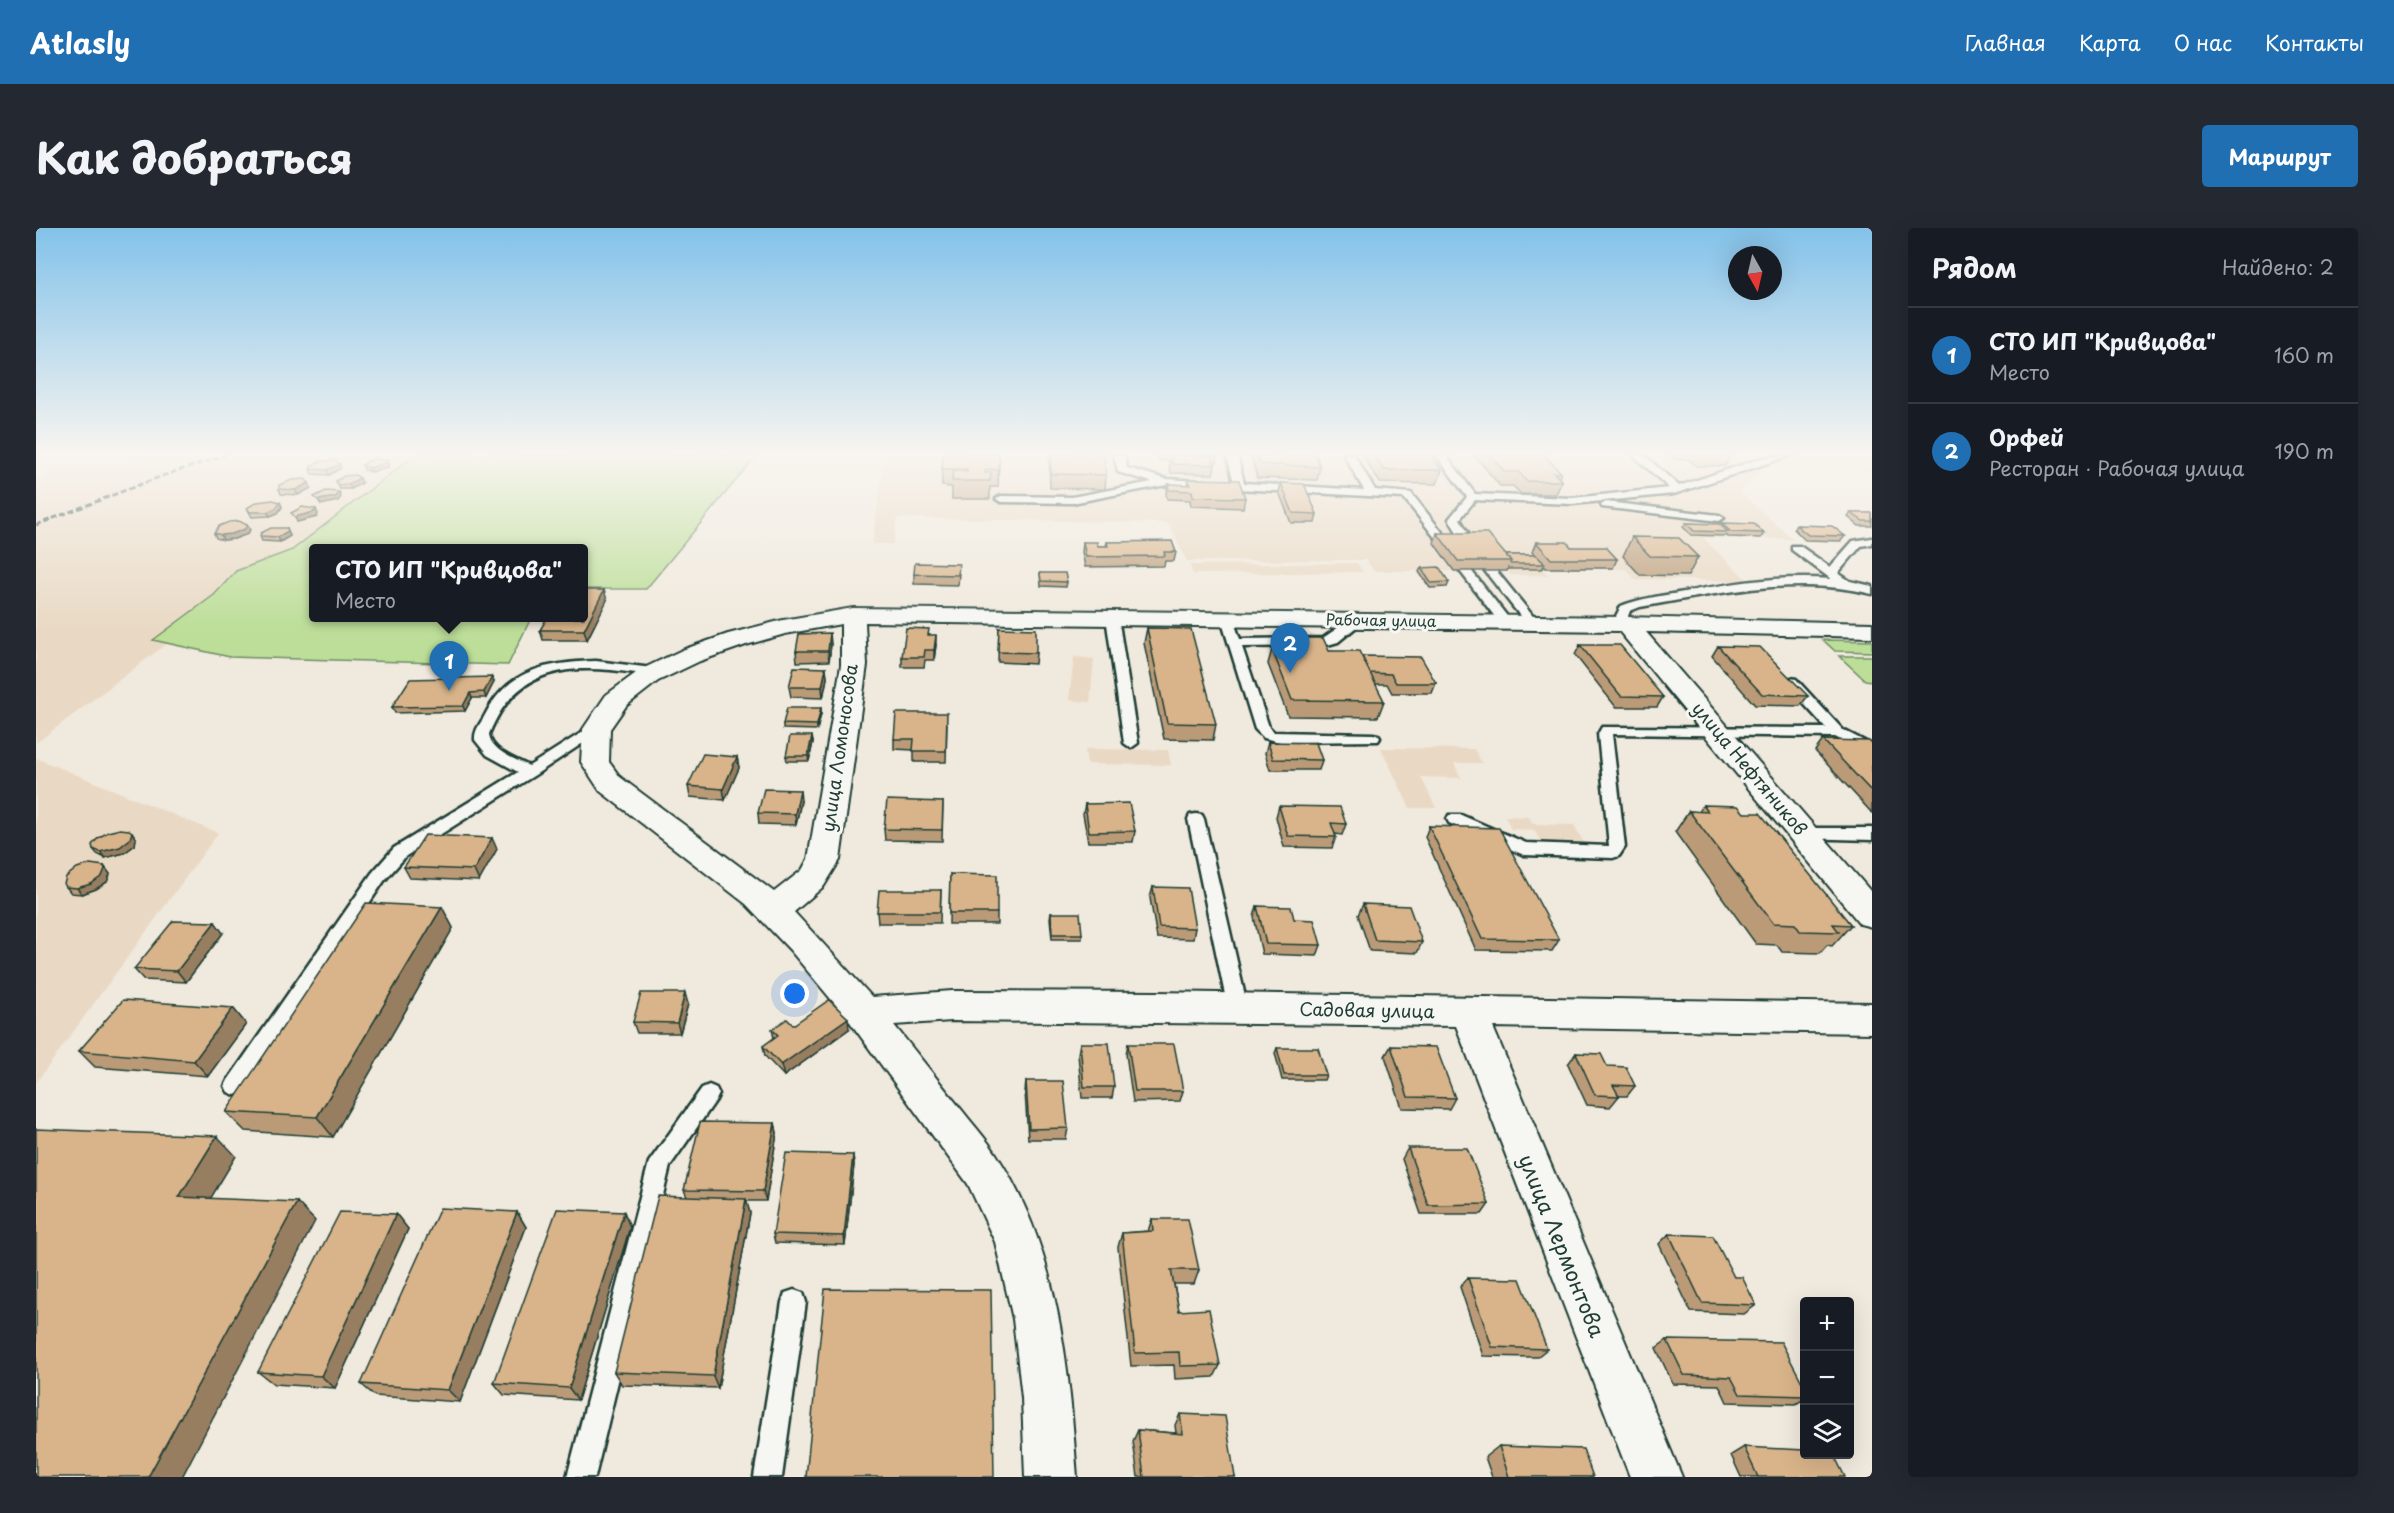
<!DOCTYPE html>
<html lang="ru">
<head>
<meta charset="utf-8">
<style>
  :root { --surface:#171b24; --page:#242831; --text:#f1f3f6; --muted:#9ea1a6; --line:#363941; --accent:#1f6fb2 }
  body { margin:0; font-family:"Playpen Sans",sans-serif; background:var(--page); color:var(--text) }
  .controls { position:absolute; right:18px; bottom:18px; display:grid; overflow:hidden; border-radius:6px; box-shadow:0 6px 24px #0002 }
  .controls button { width:54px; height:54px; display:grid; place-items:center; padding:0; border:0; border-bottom:2px solid var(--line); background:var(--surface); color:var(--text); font:30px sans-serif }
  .compass { position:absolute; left:1692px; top:18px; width:54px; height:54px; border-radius:50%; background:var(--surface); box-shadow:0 6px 24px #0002; rotate:172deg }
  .you { position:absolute; left:759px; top:766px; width:21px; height:21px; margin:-15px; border:4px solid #fff; border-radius:50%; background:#1a73e8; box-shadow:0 0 0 9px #1a73e833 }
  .badge { display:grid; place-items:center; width:39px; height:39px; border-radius:50%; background:var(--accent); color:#fff; font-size:20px; font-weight:700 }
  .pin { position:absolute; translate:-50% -50px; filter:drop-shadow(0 2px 3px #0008) }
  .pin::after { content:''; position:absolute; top:32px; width:21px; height:18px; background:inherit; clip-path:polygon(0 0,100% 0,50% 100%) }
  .popup { position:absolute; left:273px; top:316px; width:279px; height:78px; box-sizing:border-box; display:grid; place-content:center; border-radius:6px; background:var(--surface); filter:drop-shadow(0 2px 4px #0005); font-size:20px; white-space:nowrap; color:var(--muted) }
  .popup b { font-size:22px; color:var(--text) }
  .popup::after { content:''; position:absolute; left:50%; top:100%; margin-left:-12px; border:12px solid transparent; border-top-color:var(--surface) }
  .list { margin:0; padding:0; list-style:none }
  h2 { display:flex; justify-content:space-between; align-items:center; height:78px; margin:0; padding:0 24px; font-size:26px }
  h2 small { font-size:20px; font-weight:400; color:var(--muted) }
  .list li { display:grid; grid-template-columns:39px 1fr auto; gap:18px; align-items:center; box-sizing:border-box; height:96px; padding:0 24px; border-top:2px solid var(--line) }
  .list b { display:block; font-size:22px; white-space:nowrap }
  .list p { margin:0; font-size:20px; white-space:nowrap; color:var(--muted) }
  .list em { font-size:20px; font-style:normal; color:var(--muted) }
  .icon { flex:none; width:33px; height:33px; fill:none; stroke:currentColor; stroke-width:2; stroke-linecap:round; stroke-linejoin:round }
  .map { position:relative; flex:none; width:1836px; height:1249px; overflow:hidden; border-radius:6px }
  header { display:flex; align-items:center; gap:36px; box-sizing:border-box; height:84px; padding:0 30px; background:var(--accent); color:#fff }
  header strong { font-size:28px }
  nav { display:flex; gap:33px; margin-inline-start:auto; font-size:21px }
  .intro { display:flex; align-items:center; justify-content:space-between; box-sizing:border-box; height:144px; padding:0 36px }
  h1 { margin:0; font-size:42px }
  .button { padding:15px 27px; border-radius:6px; background:var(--accent); color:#fff; font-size:21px; font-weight:700 }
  main { display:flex; gap:36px; padding:0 36px }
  aside { flex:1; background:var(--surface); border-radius:6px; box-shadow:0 6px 24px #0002 }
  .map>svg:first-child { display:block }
</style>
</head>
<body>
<header>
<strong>Atlasly</strong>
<nav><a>Главная</a><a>Карта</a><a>О нас</a><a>Контакты</a></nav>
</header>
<div class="intro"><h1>Как добраться</h1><a class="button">Маршрут</a></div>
<main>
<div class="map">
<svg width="1836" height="1249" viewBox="0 0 1836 1249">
  <rect width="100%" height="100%" fill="#f0e9dd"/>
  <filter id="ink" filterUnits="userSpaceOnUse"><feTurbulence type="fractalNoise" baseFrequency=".0167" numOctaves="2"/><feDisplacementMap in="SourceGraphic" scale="12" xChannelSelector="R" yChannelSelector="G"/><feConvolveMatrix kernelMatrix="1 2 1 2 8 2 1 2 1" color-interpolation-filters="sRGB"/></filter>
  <g filter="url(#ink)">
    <path fill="#e9d9c4" d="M147,227H379L0,515V252L17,243Z
      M849,227H1836V245L1822,240H1729L1703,264L1757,311L1667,310L1712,353L1599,351L1590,341H1507L1511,347H1475L1471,343H1338L1330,332L1151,333L1132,295L861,290L857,316H836Z
      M1321,335L1327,344L1157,346L1154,337Z
      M1038,429L1058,431L1054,474L1033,472Z
      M1345,520L1438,521L1446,535H1418L1425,550L1385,549L1400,580H1374Z
      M1049,521L1132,522L1135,537L1051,536Z
      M0,530L182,605L0,855Z
      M1469,588L1493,589L1497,596L1538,597L1548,615L1505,614L1498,602L1475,601Z"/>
    <path fill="#bcde98" stroke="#6e8e66" stroke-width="1.5" d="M379,227H721L610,361H548V320H278V390H495L472,437L194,429L117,412L178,367L200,343L256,322Z
      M1787,412L1836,413V424L1799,423Z
      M1803,428H1836V453L1829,452Z"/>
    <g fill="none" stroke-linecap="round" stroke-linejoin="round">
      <g stroke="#1f3d34" stroke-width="5">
        <path id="service" d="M1078,227H1088L1091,240L1130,251L1198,255L1191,227H1201L1208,255L1328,262L1308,227H1318L1339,262L1375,265L1414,314L1408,317L1404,316L1368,270L1130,257L1036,275L965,274L960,271L965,268L1036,269L1116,254L1082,244Z
          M1400,227H1410L1439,266L1536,270L1633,260L1597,227H1608L1643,258L1726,230L1756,227L1638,266L1536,276L1439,272L1424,291L1438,314L1432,317L1428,316L1413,291L1431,269Z
          M1570,274L1683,287L1688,290L1683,293L1566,279L1565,277Z
          M1836,310V316L1825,318L1802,345L1814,353L1836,358V366C1759,347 1681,366 1604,379L1594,383L1592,388L1596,396L1590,400L1586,399L1580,388L1585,378C1605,370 1626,368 1648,364C1696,355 1746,347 1795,351L1756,322V318H1764L1794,339L1817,313Z
          M1430,339L1434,341L1474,392L1476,395L1474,398H1466L1424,343Z
          M1455,339L1459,341L1500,392L1502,395L1500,398H1492L1449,343Z
          M1076,385L1082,389L1102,515L1095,520L1088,515L1070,389Z
          M1191,387L1197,391L1204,411L1287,410L1316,390H1324L1326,393L1324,396L1302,414L1288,418L1206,419L1233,499L1238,504L1337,506L1342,507L1344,510L1342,513L1244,514L1228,510L1219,501L1185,391Z
          M560,433L624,441L626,444C619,451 609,446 600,445C534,436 481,437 453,506C455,523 479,531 493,538L556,498L561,497L568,501L499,547L370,628L348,653L206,864L199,867L192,864L189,858L192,852L336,645L358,620L482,544L451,527L439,512C438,502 445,495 449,487C473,440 512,435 560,433Z
          M1755,450L1760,451L1807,502L1836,517V528L1799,509L1576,506L1589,619L1583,628L1577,630L1488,627L1413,595L1411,591L1413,587H1425L1490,615L1573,618L1562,506L1566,499L1790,500L1748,454Z
          M1160,586L1166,587L1168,591L1212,781L1209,786L1202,789L1195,786L1192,781L1152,591L1154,587Z
          M1768,600H1836V612L1762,610L1760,606L1762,602Z
          M673,857L680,860L683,866L680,872L634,938L559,1249H531L613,934L666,860Z
          M758,1062L767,1065L770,1074L746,1249H718L746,1074L749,1065Z"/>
      </g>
      <g stroke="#1f3d34" stroke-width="4">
        <path id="minor" d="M817,380L1590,389L1836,395V409L1610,404L1836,665V699L1824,696L1583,403L829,394L831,437L804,632L788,658L758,684L836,769L916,763L1121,764L1836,775V805L1457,799L1646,1249H1594L1420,798L916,793L858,797C882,827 905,856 929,886C940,900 953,914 962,929C1023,1024 1033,1140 1041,1249H989L986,1170L977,1091L959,1014L932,956L814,794L754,722L710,676L564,563L545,534L547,501L570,467L604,442L646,422L692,406L747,392ZM805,396V437L772,631L766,642L738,664L584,549L573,534L574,501L590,478L622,453L664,433L710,417L749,406Z"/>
      </g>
      <use href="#service" fill="#f6f6f2" fill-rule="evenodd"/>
      <use href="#minor" fill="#f6f6f2" fill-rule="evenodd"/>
      <path stroke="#1f3d34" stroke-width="3" stroke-dasharray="6 3" stroke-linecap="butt" d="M0,297L126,248L190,227"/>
    </g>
    <path fill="#bb9b77" stroke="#1f3d34" stroke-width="1.5" d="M963,227L962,259H954V271H916V259L906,258V241Z
      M1013,227H1068L1070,247L1069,261L1014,260Z
      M1121,227H1182L1181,234H1178L1179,237L1177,246L1135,245L1133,236L1134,233L1123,232Z
      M1215,227H1280L1284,239L1281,252L1221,250Z
      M1326,227H1394L1406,242L1401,256L1344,255Z
      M1438,227H1508L1525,245L1523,250L1526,253L1520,266H1485L1477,258H1464Z
      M1636,227H1694L1689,238H1660L1652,231H1639Z
      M351,232L352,237V239L335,244L328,242L326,237Z
      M305,240L293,247L276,246L274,241Z
      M1152,251L1209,270L1207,280L1155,278L1154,272L1131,271L1130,265L1132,256L1152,257Z
      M300,253L326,255L315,261H304Z
      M1245,255L1281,286L1279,295H1255L1243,264Z
      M275,260L262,267L245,266L243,261Z
      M244,274L246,279L242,285L234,288L216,289L211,280Z
      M1815,285H1836V298H1823L1812,289Z
      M1650,295L1684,297L1685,295L1728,305L1725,310L1692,309L1690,307L1689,308L1655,307L1647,299Z
      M1760,297L1809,308L1805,313L1769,312L1758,301Z
      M251,300L254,308L244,314L226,313L224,308Z
      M214,301L212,306L198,311L187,312L180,310L178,305Z
      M1401,305L1470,327H1499L1496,324L1500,314L1535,319L1581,331L1577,340H1510L1508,338L1506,341H1473L1472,340L1471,343H1418L1398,315Z
      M1596,309L1662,329L1652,348L1604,347L1587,328Z
      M1047,314L1062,318H1070L1071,314L1140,324L1138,333H1129L1128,338L1049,339L1046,324Z
      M1385,340L1413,354L1411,359L1394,360L1383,344Z
      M1004,345L1031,354L1030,359L1005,358Z
      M878,346H923L922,357L878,356Z
      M571,372L551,412H507L504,402Z
      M963,400L1000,425L999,436L962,434Z
      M1111,400L1180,496L1177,512L1128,511L1108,415Z
      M893,407L900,417L898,432H889L888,439H866V429Z
      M1260,410L1293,423L1326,428L1400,455L1396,465H1356L1351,456H1339L1348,473L1342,489L1252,488L1232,436L1236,421H1257Z
      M795,416L793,433L761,434L760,423Z
      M1544,417L1627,469L1621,479H1580L1539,427Z
      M1682,418L1772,468L1764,478L1719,477L1676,428Z
      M790,440L791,450L787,470L755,469L753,459Z
      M458,454L450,470H436L429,483L359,485L356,479Z
      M785,480V486L781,502L747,501V496Z
      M911,496L910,534H878V522L858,521V511Z
      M1787,512L1836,516V585L1779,523Z
      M777,514L773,533H751L750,528Z
      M1232,514L1286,532L1283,542H1234L1229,525Z
      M701,529L703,540L689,572L654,569L652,558Z
      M765,573L760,597L723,596L722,585Z
      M907,574L906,613L849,612L848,601Z
      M1049,576L1099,603L1097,614H1052L1047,586Z
      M1667,577L1708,585L1815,697L1796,718L1791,717L1784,725L1746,724L1741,717L1720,716L1639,604L1653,583L1663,584Z
      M1243,578L1310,596L1306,607L1299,606L1300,609L1296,620L1248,619L1240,589Z
      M1393,598L1523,712L1516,723L1440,722L1389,609Z
      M100,610L99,617L88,625L69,630L61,626L57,621Z
      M461,621L443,653L374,650L368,639Z
      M68,638L74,646L71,654L60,661L46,666L35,665L28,656Z
      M914,646L961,685V696H913Z
      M1117,659L1159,700L1157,711L1121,710L1114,670Z
      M905,662L904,695H842L841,684Z
      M1327,676L1386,714L1381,725L1334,723L1322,687Z
      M1221,678L1258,691L1285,717L1281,728L1226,726L1218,689Z
      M406,679L417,700L297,909L209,903L190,884Z
      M1015,685L1046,706V711H1016L1014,690Z
      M187,705L150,754L108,752L98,741Z
      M652,776L644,805H601L597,794Z
      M197,780L210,796L172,848L59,839L43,823Z
      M757,797L813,801L748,848L729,828L727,818L738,810L736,801Z
      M1044,815L1078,859L1076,870H1046L1042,826Z
      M1092,816L1147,863L1144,873L1097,874L1090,826Z
      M1355,818L1419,870L1413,881L1366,880L1349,828Z
      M1241,820L1290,847L1288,852H1246L1239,825Z
      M1540,825L1571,838L1599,858L1591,868H1583L1574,879L1551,877L1532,836Z
      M990,853L1032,900L1030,911H992L989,864Z
      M739,895L741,905L730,973H710L714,985L682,1160L586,1157L578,1144L651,969L648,962Z
      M1372,920L1453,976L1446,986H1385L1366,931Z
      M817,927L818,937L809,1017L739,1015L737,1006Z
      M481,984L490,999L424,1174L339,1168L325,1156Z
      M588,984L594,999L542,1172L468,1167L458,1155Z
      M360,986L372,1001L299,1160L238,1156L222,1144Z
      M1116,991L1163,1042L1158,1056H1138L1143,1083L1184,1137L1178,1149L1139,1151L1138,1137L1095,1138L1082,1019L1086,1005L1112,1003Z
      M1633,1006L1698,1049L1720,1077L1708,1086L1655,1084L1623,1016Z
      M1432,1050L1511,1121L1501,1129L1447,1128L1424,1059Z
      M1631,1112L1768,1158V1171L1760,1176L1691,1174L1683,1157L1637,1156L1620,1120Z
      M1144,1186L1199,1249H1102L1097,1213L1102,1202L1140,1205L1139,1197Z
      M1463,1218L1557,1249H1456L1449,1229Z
      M1708,1219L1809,1249H1705L1695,1227Z"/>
    <path fill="#987e61" stroke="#1f3d34" stroke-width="1.5" d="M351,232L352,237V239L335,244L333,240Z
      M304,236L305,240L293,247L291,242Z
      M324,250L326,255L315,261L313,256Z
      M273,255L275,260L262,267L259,262Z
      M303,264L305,269L302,273L285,277L282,272Z
      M244,274L246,279L242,285L234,288L231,284Z
      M280,281L282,286L281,289L261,294L259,289Z
      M211,297L214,301L212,306L198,311L187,312L185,307Z
      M251,300L254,308L244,314L242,309Z
      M568,362L571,372L551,412L548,402Z
      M794,405L795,416L793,433L792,423Z
      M900,407V417L898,432V422Z
      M790,440L791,450L787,470L786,459Z
      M456,449L458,454L450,470L448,464Z
      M434,465L436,470L429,483L427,478Z
      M785,480V486L781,502V497Z
      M776,508L777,514L773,533L772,528Z
      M701,529L703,540L689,572L687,561Z
      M764,562L765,573L760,597L759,586Z
      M96,604L100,610L99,617L88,625L69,630L64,624Z
      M456,610L461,621L443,653L438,642Z
      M68,638L74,646L71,654L60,661L46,666L41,660Z
      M406,679L417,700L297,909L281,889Z
      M179,694L187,705L150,754L141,743Z
      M649,765L652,776L644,805L641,795Z
      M197,780L210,796L172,848L158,833Z
      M812,790L813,801L748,848L745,837Z
      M739,895L741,905L730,973L727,963Z
      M181,908L200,928L164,988L143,969Z
      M817,927L818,937L809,1017L808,1008Z
      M710,971L714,985L682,1160L677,1148Z
      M261,974L279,993L146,1249H112Z
      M481,984L490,999L424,1174L412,1162Z
      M588,984L594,999L542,1172L533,1160Z
      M360,986L372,1001L299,1160L285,1148Z"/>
    <path fill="#d9b48a" stroke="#1f3d34" stroke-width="1.5" d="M907,227H963V242L950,241L949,245H955L954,253H916L917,243L931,244V241H906Z
      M1015,227H1068L1070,247L1015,246Z
      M1135,227L1176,228L1179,237L1136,236Z
      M1221,227H1280L1284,239L1224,236Z
      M1338,227H1394L1406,242H1348Z
      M1454,227H1508L1525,245H1518L1526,253H1490L1483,244H1469Z
      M336,231L351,232L350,235L333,240L326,237Z
      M299,232L304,236L291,242L274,241L275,238L282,234Z
      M319,247L324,250L313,256L302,257L300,253L308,248Z
      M269,251L273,255L259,262L243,261V257L256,252Z
      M1152,251L1203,252L1209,270L1157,269L1156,263L1133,262L1132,256L1154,257Z
      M1245,255L1268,256L1281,286L1257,285Z
      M290,263L303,264L300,269L282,272L278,269Z
      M237,272L244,274L240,280L231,284H214L211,280L221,274Z
      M266,279L280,281L278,284L259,289L255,285Z
      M1815,285H1836V293H1827Z
      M203,293L211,297L209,301L196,306L185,307L178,305L183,298L193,294Z
      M1650,295L1683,296L1692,304L1658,303Z
      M1685,295L1718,296L1728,305L1695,304Z
      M1760,297L1796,298L1809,308L1772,307Z
      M235,300H251L252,303L242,309L224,308L225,305Z
      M1401,305H1451L1475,333H1422Z
      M1596,309L1643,310L1662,329L1614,328Z
      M1136,313L1140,324H1128L1129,328L1050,329L1047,314H1061L1062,318H1072L1071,314Z
      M1500,314H1531L1535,319H1570L1581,331H1515Z
      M1470,327H1500L1509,336H1475L1474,335L1475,333Z
      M879,335L923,336L922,347L878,346Z
      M1403,339L1413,354L1395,355L1385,340Z
      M1004,345H1029L1031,354L1005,353Z
      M548,362H568L548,402H504L511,390H548Z
      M870,400L893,401L892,407H900L898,422H889L888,429H866Z
      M963,400L1000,401V425L962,424Z
      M1111,400L1155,401L1180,496L1131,495Z
      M794,405L792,423H760L763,406Z
      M1260,410H1287L1293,423H1323L1348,473L1256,472L1236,421H1264Z
      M1544,417H1584L1627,469L1585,468Z
      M1682,418L1724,419L1772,468L1726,466Z
      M1326,428L1385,429L1400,455H1360L1355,446L1334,445Z
      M758,439L790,440L786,459H753Z
      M456,449L448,464L434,465L427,478L356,479L374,451Z
      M751,480H785L781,497L747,496Z
      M860,485H911L910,523H877L878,511H858Z
      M754,508H776L772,528H750Z
      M1787,512L1833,513L1836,516V564Z
      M1232,514L1280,515L1286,532L1237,531Z
      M667,526L701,529L687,561L652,558Z
      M728,561L764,562L759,586L722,585Z
      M851,572L907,574L906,602L848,601Z
      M1093,575L1099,603L1053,604L1049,576Z
      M1667,577L1702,578L1708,585H1724L1815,697L1797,696L1803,704L1764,703L1759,696L1737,695L1653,583L1672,584Z
      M1243,578L1304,579L1310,596L1295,595L1300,609L1252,608Z
      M1393,598L1463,600L1523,712L1446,711Z
      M84,601L93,602L96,604L94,611L84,619L64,624L57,621L56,617L62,610L72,604Z
      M389,607L456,610L438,642L368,639Z
      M54,636L68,638L69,641L66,648L55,656L41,660L30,659L28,656L30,649L41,640Z
      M914,646L961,647V685H913Z
      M1117,659L1152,660L1159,700L1123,699Z
      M843,662H905L904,684H841Z
      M330,675L406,679L281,889L190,884Z
      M1327,676L1373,678L1386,714L1339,712Z
      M1221,678L1255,679L1258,691L1278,692L1285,717L1230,716Z
      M1015,685H1044L1046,706H1016Z
      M137,693L179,694L141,743L98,741Z
      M605,765H649L641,795L597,794Z
      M87,772L197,780L158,833L43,823Z
      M793,772L812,790L745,837L727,818L742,807L736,801L751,791L757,797Z
      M1044,815H1073L1078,859H1048Z
      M1092,816H1138L1147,863H1099Z
      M1355,818L1400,819L1419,870L1372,869Z
      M1241,820H1282L1290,847H1248Z
      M1540,825L1565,826L1571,838L1590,839L1599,858L1577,857L1583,868L1559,867Z
      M990,853H1027L1032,900L993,901Z
      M664,894L739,895L727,963L648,962Z
      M0,901L181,908L143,969L261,974L112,1249H0Z
      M1372,920H1431L1453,976L1392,977Z
      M750,925L817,927L808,1008L737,1006Z
      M622,968L710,971L677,1148L578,1144Z
      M404,980L481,984L412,1162L325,1156Z
      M521,981L588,984L533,1160L458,1155Z
      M304,984L360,986L285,1148L222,1144Z
      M1116,991H1152L1163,1042H1135L1143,1083L1173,1081L1184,1137L1144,1138L1143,1124L1099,1125L1086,1005L1117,1003Z
      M1633,1006L1677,1008L1698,1049H1706L1720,1077L1666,1075Z
      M1432,1050L1484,1051L1511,1121L1456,1119Z
      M789,1061L955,1062L958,1249H770Z
      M1631,1112L1745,1114L1768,1158V1168L1704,1166L1695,1149L1648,1147Z
      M1144,1186L1189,1188L1199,1249H1108L1102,1202L1147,1206Z
      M1463,1218L1547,1221L1557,1249H1473Z
      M1708,1219L1768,1222V1227H1798L1809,1249H1722Z"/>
  </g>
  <linearGradient id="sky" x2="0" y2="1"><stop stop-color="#83c2ea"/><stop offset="0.56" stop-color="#f8f5f0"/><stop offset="1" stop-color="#f8f5f0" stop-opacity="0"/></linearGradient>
  <rect width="1836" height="402" fill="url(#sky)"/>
  <g text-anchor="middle" stroke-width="6" stroke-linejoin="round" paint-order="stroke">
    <g font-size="15" fill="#1f3d34" stroke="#f6f6f2">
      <text transform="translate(1345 393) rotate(1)" y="5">Рабочая улица</text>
    </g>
    <g font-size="18" fill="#1f3d34" stroke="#f6f6f2">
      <text transform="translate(804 520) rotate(-82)" y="6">улица Ломоносова</text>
      <text transform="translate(1713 541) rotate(50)" y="6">улица Нефтяников</text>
      <text transform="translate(1331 783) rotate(1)" y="6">Садовая улица</text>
    </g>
    <g font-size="21" fill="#1f3d34" stroke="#f6f6f2">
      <text transform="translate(1525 1018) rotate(68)" y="7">улица Лермонтова</text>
    </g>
  </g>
</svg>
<div class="controls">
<button>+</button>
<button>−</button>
<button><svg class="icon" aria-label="layers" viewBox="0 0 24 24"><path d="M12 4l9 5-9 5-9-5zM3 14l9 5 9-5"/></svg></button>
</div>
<svg class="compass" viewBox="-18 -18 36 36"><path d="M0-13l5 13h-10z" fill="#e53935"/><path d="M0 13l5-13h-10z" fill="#9ea1a6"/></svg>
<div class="you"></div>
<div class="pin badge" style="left:413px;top:463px">1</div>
<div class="popup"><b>СТО ИП &quot;Кривцова&quot;</b>Место</div>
<div class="pin badge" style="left:1254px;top:445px">2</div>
</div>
<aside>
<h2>Рядом<small>Найдено: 2</small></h2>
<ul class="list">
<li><span class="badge">1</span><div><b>СТО ИП &quot;Кривцова&quot;</b><p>Место</p></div><em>160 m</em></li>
<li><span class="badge">2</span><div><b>Орфей</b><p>Ресторан · Рабочая улица</p></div><em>190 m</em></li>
</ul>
</aside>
</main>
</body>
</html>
